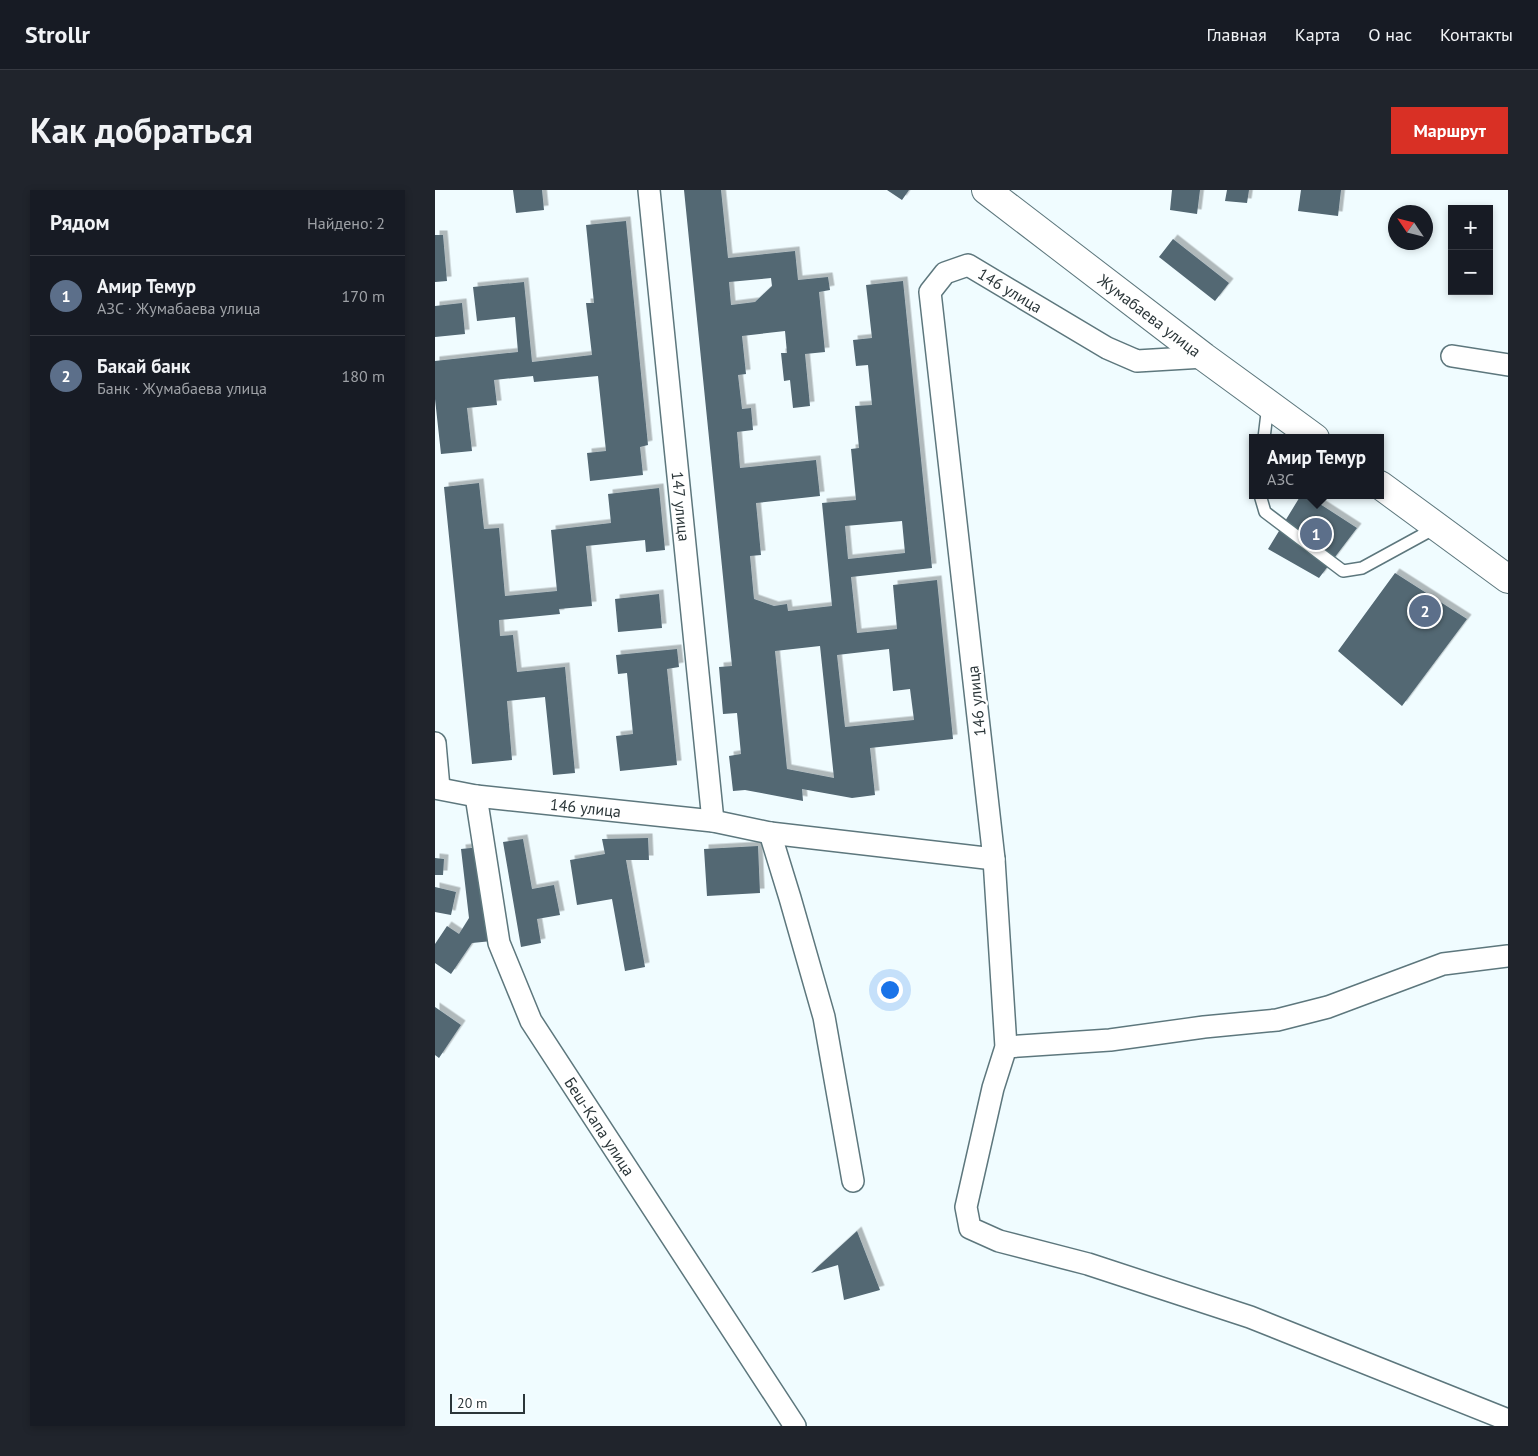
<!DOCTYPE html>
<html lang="ru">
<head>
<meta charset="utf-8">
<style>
  :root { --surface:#171b24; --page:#20242c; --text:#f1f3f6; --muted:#9ea1a6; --line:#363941; --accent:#d93025 }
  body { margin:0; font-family:"PT Sans",sans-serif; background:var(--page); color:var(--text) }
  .controls { position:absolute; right:15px; top:15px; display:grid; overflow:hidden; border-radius:0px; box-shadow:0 2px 8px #0003 }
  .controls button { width:45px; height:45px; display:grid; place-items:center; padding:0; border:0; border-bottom:1px solid var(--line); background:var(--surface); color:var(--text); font:25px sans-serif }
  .compass { position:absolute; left:953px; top:15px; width:45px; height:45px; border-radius:50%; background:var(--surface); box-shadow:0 2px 8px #0003; rotate:305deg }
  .scale { position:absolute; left:15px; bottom:12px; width:75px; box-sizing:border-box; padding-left:5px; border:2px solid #2b3639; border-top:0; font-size:14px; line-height:18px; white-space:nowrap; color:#2b3639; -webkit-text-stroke:4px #fff; paint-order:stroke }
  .you { position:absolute; left:454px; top:799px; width:18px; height:18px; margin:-12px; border:4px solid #fff; border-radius:50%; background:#1a73e8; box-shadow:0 0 0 8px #1a73e833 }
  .badge { display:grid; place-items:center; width:32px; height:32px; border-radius:50%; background:var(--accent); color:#fff; font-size:16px; font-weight:700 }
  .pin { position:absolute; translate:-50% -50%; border:2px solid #fff; box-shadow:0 1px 5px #0006 }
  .popup { position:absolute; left:814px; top:244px; width:135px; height:65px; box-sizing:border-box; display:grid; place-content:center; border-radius:0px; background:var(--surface); filter:drop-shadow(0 1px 4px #0005); font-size:16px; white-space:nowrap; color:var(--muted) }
  .popup b { font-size:19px; color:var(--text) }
  .popup::after { content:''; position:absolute; left:50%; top:100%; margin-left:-10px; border:10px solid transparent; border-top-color:var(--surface) }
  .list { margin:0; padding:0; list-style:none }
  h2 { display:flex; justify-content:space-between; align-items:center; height:65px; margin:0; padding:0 20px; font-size:21px }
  h2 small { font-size:16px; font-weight:400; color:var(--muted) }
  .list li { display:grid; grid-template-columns:32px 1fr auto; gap:15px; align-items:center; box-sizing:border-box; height:80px; padding:0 20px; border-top:1px solid var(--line) }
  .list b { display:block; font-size:19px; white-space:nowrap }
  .list p { margin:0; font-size:16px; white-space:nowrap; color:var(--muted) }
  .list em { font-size:16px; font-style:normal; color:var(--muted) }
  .map { position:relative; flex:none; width:1073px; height:1236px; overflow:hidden; border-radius:0px }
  header { display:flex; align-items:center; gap:30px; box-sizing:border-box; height:70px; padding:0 25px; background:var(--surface); border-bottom:1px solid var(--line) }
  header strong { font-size:24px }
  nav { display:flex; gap:28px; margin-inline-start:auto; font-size:18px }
  .intro { display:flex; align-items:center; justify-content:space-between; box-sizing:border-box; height:120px; padding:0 30px }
  h1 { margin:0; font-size:35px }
  .button { padding:12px 22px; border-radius:0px; background:var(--accent); color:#fff; font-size:18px; font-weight:700 }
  main { display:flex; gap:30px; padding:0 30px }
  aside { flex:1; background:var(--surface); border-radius:0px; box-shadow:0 2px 8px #0003 }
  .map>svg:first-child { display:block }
</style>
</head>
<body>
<header>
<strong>Strollr</strong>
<nav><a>Главная</a><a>Карта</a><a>О нас</a><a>Контакты</a></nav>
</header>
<div class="intro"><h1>Как добраться</h1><a class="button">Маршрут</a></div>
<main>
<aside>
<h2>Рядом<small>Найдено: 2</small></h2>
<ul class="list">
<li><span class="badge" style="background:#5c6f8a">1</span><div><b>Амир Темур</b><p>АЗС · Жумабаева улица</p></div><em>170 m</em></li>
<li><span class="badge" style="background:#5c6f8a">2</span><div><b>Бакай банк</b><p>Банк · Жумабаева улица</p></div><em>180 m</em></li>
</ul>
</aside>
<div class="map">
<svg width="1073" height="1236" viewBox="0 0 1073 1236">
  <defs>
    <filter id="shadow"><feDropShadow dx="4.5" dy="-4.5" stdDeviation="0" flood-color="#0004"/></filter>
  </defs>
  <rect width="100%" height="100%" fill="#f0fcff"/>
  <path fill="#526773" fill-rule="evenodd" filter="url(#shadow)" d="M78,0H107L109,20L81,23Z
    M249,0H286L293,68L360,61L363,90L393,87L395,100L384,102L390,162L370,164L375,216L358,218L355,190L349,191L346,163H352L350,141L307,146L311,184L303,185L307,219L316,218L318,240L302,242L305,278L381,270L385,306L321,313L326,365L315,366L319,409L339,416L352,414L353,421L397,416L387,313L421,310L416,259L424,258L420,216L437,215L433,175L421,176L418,150L437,148L431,95L468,91L497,378L416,387L422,443L462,439L458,395L502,390L518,549L435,558L440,605L417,608L367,599L368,611L310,600L298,601L294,566L306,564L302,523L288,524L284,477L297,476ZM336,88L337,96L320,112L296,115L294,92ZM467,331L470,363L413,369L410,336ZM385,456L399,588L352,579L340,461ZM454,459L458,501L475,499L479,530L410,537L402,465Z
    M452,0H474L467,10Z
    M737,0H765L762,24L735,20Z
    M792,0H814L812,13L790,11Z
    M866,0H906L903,26L863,21Z
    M191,31L213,255L205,257L208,285L155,291L152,263L171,261L163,186L99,192L98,186L59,190L62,215L32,218L37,261L6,264L0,209V171L83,162L80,127L42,131L38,97L89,92L97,172L157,165L151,113H159L151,35Z
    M0,45H8L12,91L0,92Z
    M738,49L794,93L780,111L724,67Z
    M27,113L30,144L0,147V116Z
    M44,293L49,339L64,338L70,406L122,401L116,340L176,333L173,304L224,298L230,360L211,362L210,350L151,356L157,416L124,419L125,424L64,430L65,446L78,445L82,482L130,477L140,583L118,585L110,507L72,511L77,570L37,574L9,297Z
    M866,305H871L922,338L884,388L833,359Z
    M960,383L1032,429L967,516L903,461Z
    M224,404L227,438L183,442L180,409Z
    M242,459L244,477L232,479L242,575L185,581L181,546L198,544L192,483L183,484L181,465Z
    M213,648L214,670H191L210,777L190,781L177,709L142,715L135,670L170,664L167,649Z
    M88,649L97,699L119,695L125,725L102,729L106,753L86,757L68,652Z
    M323,656L325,703L272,706L269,659Z
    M46,657L57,751L37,753L16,784L0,773V754L12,736L24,744L34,728L26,659Z
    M0,668L9,669L8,685H0Z
    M0,697L21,702L16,725L0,722Z
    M0,817L26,835L4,868L0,865Z
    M422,1041L445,1100L409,1110L403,1075L376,1083Z"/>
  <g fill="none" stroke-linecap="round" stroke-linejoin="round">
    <g stroke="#5d777d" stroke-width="14">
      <path id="service" d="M829,248L833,215
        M825,305L830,322L908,381L927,378L1002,337"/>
    </g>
    <g stroke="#5d777d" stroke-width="24">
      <g id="minor">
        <path id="s1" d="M214,0L278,631"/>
        <path d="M1017,166L1073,175"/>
        <path d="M0,553L4,598"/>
        <path id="s2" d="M0,598L41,606L278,631L335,643L559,669L495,102L510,83L533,75L672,158L702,171L769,167"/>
        <path id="s3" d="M41,606L64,753L96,831L360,1236"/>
        <path d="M335,643L355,708L389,827L418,991"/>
        <path d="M559,669L571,857L558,898L531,1017L535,1038L564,1051L653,1074L815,1127L1073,1230"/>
        <path d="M571,857L675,850L769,837L842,830L893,817L1008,774L1073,766"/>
      </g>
    </g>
    <g stroke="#5d777d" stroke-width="30">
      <g id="tertiary">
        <path id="s4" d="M551,0L769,167L880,248"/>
        <path d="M945,295L1073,389"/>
      </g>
    </g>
    <use href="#service" stroke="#fff" stroke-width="11"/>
    <use href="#minor" stroke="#fff" stroke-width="21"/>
    <use href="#tertiary" stroke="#fff" stroke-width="28"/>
  </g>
  <g text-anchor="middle" stroke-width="5" stroke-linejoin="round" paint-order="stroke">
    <g font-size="16" fill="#2b3639" stroke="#fff">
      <text dy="6" stroke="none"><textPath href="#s2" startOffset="1232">146 улица</textPath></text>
      <text dy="6" stroke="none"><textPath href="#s4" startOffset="206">Жумабаева улица</textPath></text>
      <text dy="6" stroke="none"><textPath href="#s1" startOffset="318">147 улица</textPath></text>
      <text transform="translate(541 511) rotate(-96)" y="6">146 улица</text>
      <text dy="6" stroke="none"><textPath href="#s2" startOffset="152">146 улица</textPath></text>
      <text dy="6" stroke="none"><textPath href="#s3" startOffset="359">Беш-Капа улица</textPath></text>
    </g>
  </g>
</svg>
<div class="controls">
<button>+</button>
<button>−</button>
</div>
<svg class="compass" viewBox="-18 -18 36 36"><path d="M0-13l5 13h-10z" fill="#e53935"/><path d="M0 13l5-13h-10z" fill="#9ea1a6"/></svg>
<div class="scale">20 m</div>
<div class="you"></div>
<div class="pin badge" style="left:881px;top:344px;background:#5c6f8a">1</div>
<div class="popup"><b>Амир Темур</b>АЗС</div>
<div class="pin badge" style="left:990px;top:421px;background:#5c6f8a">2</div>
</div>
</main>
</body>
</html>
